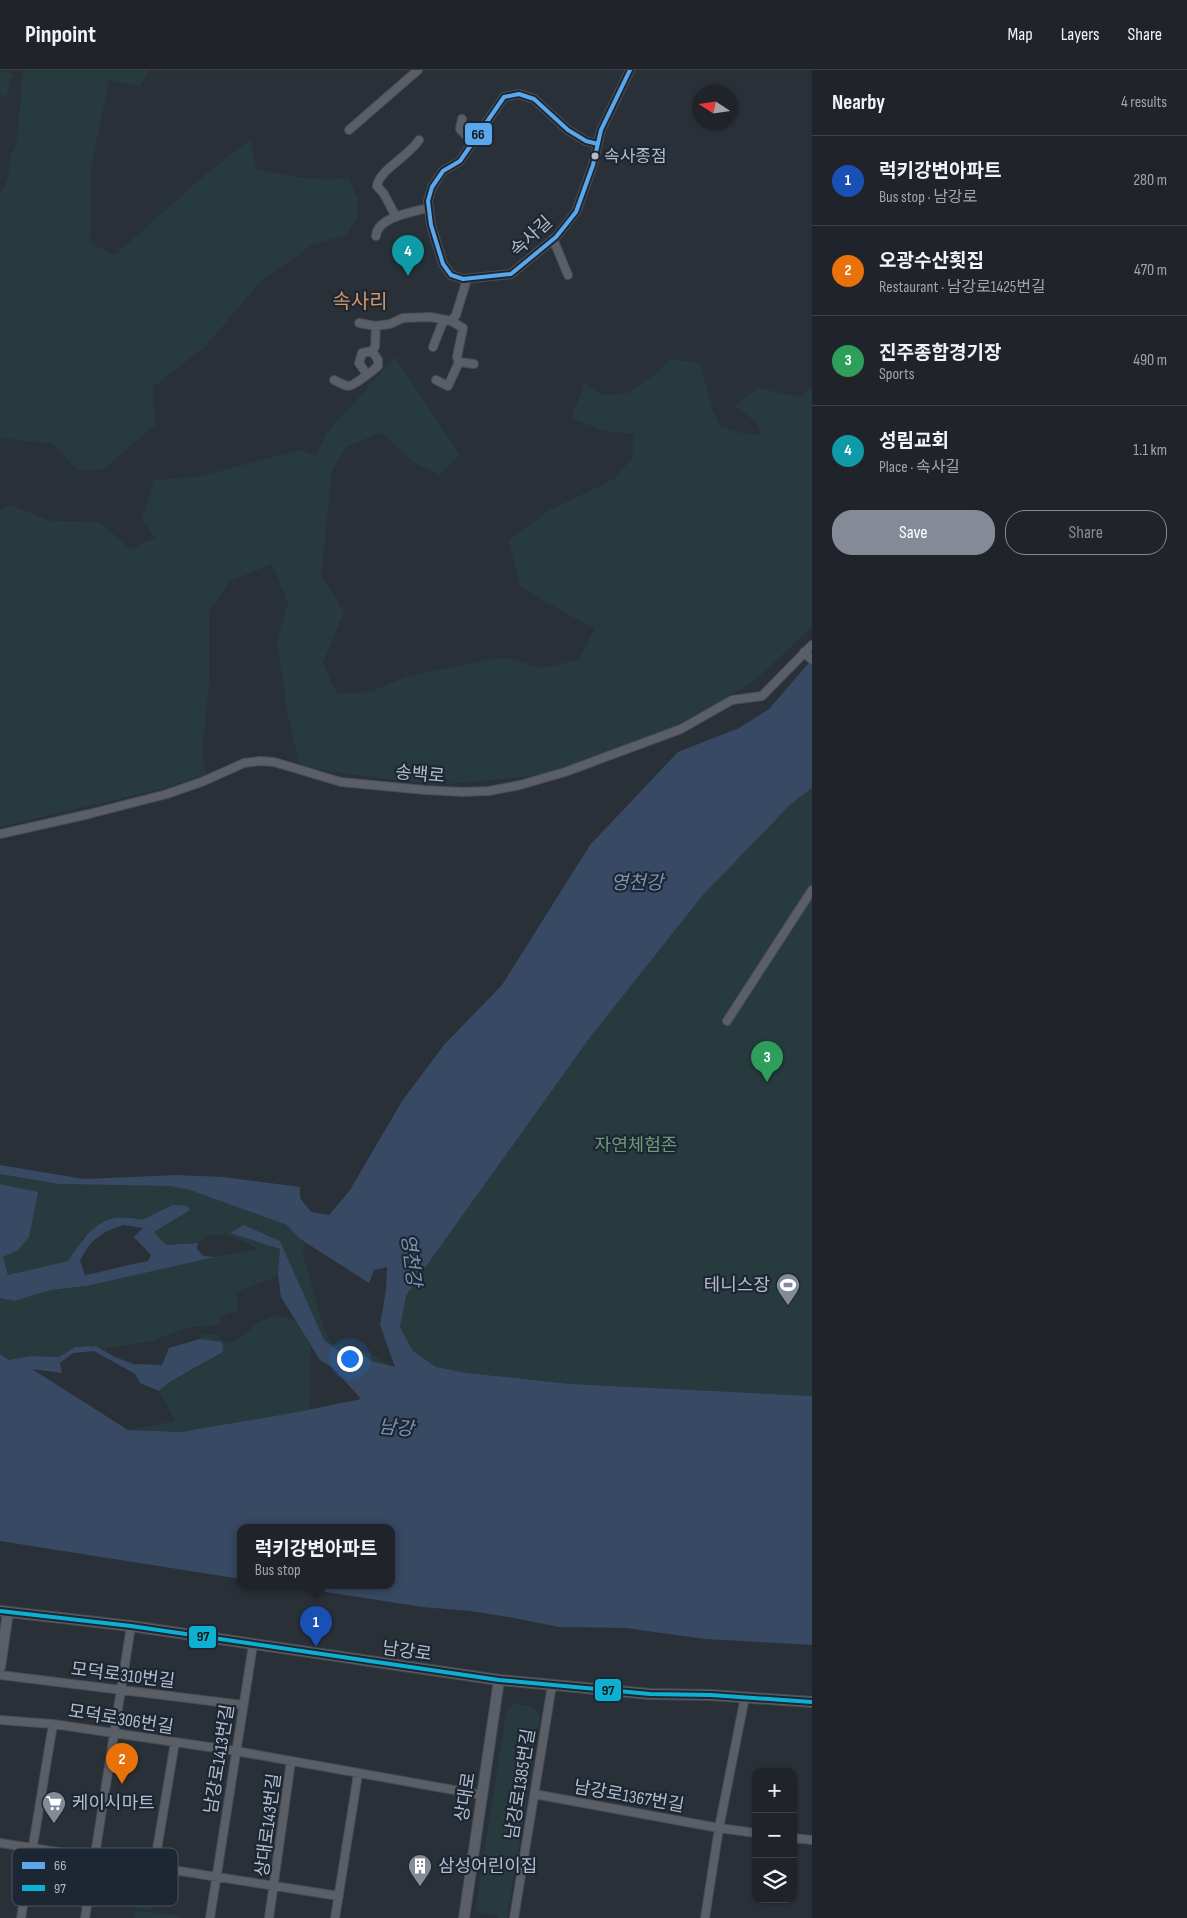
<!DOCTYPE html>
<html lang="en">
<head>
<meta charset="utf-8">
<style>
  :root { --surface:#20242a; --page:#2d3036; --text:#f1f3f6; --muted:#a2a4a8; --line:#3d4147; --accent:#848b96 }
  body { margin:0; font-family:"Sofia Sans Condensed","Noto Sans KR",sans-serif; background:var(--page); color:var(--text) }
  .controls { position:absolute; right:15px; bottom:15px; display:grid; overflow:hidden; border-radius:10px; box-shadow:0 1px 4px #0004 }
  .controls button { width:45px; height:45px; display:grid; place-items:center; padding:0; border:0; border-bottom:1px solid var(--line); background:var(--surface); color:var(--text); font:25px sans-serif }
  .compass { position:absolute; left:692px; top:15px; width:45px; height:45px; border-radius:50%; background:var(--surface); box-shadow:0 1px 4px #0004; rotate:282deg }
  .you { position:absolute; left:349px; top:1288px; width:18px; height:18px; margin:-12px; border:4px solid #fff; border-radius:50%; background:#1a73e8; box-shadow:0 0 0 8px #1a73e833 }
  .badge { display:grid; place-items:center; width:32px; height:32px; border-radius:50%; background:var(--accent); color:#fff; font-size:16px; font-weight:700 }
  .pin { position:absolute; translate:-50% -41px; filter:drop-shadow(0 1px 2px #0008) }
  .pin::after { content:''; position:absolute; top:26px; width:18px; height:15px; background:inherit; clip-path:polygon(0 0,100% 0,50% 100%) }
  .popup { position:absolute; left:237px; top:1454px; width:158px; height:65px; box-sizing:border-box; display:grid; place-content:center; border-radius:10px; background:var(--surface); filter:drop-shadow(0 1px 4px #0005); font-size:16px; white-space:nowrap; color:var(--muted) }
  .popup b { font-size:19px; color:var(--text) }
  .popup::after { content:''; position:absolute; left:50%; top:100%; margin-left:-10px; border:10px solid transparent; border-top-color:var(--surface) }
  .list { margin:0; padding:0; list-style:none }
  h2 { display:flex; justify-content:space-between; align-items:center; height:65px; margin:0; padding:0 20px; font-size:21px }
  h2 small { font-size:16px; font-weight:400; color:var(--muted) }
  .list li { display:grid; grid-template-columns:32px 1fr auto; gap:15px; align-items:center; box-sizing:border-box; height:90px; padding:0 20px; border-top:1px solid var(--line) }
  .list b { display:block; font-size:19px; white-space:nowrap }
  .list p { margin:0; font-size:16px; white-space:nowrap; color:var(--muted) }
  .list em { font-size:16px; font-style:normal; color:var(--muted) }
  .actions { display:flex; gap:10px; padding:15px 20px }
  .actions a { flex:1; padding:11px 0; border:1px solid var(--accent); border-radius:20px; text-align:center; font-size:18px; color:var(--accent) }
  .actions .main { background:var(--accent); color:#fff }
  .icon { flex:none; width:28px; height:28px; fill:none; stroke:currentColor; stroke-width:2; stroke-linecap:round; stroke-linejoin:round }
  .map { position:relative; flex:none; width:812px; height:1848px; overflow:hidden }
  header { display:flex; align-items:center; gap:30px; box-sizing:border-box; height:70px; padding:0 25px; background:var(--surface); border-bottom:1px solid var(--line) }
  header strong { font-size:24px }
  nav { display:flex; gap:28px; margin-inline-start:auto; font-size:18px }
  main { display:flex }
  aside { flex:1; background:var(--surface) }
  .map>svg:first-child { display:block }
</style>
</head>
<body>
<header>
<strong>Pinpoint</strong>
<nav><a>Map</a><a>Layers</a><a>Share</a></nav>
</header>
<main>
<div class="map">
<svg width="812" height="1848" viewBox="0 0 812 1848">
  <rect width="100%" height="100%" fill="#2a3038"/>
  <path fill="#273a3e" d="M23,0H150L140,16L109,10L91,97L90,173L115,185L208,102L250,70L256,99C285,106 319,112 349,108L358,129L357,148L346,165L312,175L261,211L206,276L153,317L155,355L102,400H78L53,374L0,368V124L8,109L10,88L17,71Z
    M0,1L13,4L6,27L0,25Z
    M395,287L460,385L440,405L413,392L382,362L346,377L332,401L321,505L344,542L323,593L337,624L371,622L405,607L485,590L509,588L540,598L579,590L595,558L563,542L521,517L508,470L550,440L614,409L632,388L634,364L604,361L571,348L585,314L602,325L628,323L661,300L670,289L700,293L712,338L720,356L741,363L762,365L757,353L735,336L757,318L801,327L812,318V557L752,613L667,660L538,706L432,715L333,702L299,694L288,645L277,572L288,534L272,494L230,511L209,541V615L202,680L206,705L166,718L0,757V440L10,435L51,451L100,452L130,479L155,468L142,449L154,410L197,407L299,380L316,386L326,364Z
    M812,718V1326L571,1314L467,1303L436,1297L413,1281L400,1257L406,1226L417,1209L591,966L703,825L791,734Z
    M0,1104L59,1114L170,1116L190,1120L288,1155L300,1169L305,1173L303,1185L323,1256L331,1273L352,1277L372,1285L395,1298L372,1291L352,1277V1291L323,1270L280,1171L244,1155L231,1163L280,1179L278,1206L236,1222L238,1240L221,1247L220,1254L186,1258L153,1271L102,1279L96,1276L75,1277L59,1287L31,1286L9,1290L0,1284V1228L15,1231L50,1220L87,1216L215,1187L259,1179C240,1171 215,1154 198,1173L166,1175L153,1162L157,1144L142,1150L130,1147L84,1166L68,1191L8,1205L3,1187L18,1180L38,1122L0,1114Z
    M277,1245L295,1250L311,1276L310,1340L181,1362L128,1360L175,1351L159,1321L168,1313L190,1302L223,1282L169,1278L200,1269L201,1264L216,1265L228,1274L241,1267L259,1252Z
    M513,1634L531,1636L540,1645L507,1848H498V1845L475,1842L506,1643Z
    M139,1809L156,1812L152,1840L135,1838Z
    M135,1840L181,1846L180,1848H134Z"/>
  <path fill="#384963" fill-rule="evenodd" d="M812,592V718L791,734L703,825L591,966L417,1209L406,1226L400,1257L413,1281L436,1297L467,1303L571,1314L812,1326V1575L705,1569L626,1558L559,1557L509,1547L470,1541L422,1537L288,1516H391V1458H241V1509L0,1471V1284L9,1290L31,1286L59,1287L75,1277L96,1276L115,1287L133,1294L162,1295L169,1278L200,1269L222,1272L223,1282L168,1313L159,1321L140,1313L135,1304L94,1281L73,1283L60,1293L62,1303L32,1299L128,1360L181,1362L303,1341L361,1329L333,1298L320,1290L281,1227L278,1203L280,1179L230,1163L244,1155L280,1171L324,1270L352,1291V1277L372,1291L395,1297L380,1255L386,1220L387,1197L374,1200L369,1213L300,1169L287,1155L190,1120L170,1116L59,1114L0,1104V1095L84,1109L177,1105L223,1107L300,1117V1128L311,1142L329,1145L350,1120L402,1031L444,975L502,915L590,775L678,682L739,658L769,639L807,595Z
    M0,1114L38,1122L29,1167L18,1180L3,1187L8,1205L68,1191C88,1161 102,1140 142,1150L173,1135L187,1136L190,1140L154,1162L166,1175L198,1173L197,1179L203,1186L215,1187L87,1216L50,1220L15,1231L0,1228ZM124,1155L143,1158L134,1167L151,1185L148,1191C127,1195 106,1201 85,1205L80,1191C91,1169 101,1162 124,1155Z"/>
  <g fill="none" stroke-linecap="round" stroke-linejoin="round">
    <g stroke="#484c53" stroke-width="10">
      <path id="minor" d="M462,49L460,59L472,72
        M349,60L418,0
        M598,74L586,71L568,60L534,29L519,24L504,27L460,91L443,101L432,117L428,131L431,155L443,194L451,205L463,209L511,204L556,167L576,142L593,95L601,60L630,0
        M396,147L384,124L377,116C379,100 410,85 419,70
        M376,166C377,147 413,142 428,138
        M553,169L568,205
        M359,253L376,256
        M433,277L442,254L446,250
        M459,292L474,294
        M366,303L359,293L362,283L372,281
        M334,310C338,312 345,316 349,316C352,317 375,299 378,296V290L372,281L375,277L376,256L390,254L403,248L431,247L451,251L456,245L467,209
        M436,310L448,316L459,292L457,287L463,258L451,251
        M804,582L812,590
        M0,764L89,744L167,724L204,711L244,693L260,691L274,692L341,712L425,720L463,722L489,721L520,715L565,702L681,659L732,630L762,626L812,575
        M727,951L812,820
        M0,1605L243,1635
        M0,1650L53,1654L236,1681L482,1725
        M534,1724L719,1758L756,1763
        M793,1768L812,1770
        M0,1773L339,1826
        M154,1797L175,1672
        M21,1848L53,1654
        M85,1848L131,1556
        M210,1848L253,1575
        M269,1848L291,1691
        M335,1848L358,1704
        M514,1848L552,1615
        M705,1848L719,1758L745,1627"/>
    </g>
    <g stroke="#484c53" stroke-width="12">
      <path id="tertiary" d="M0,1541L131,1556L499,1610L650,1624L711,1625L812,1632
        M0,1597L8,1542
        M464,1848L499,1610"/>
    </g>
    <use href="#minor" stroke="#5a5e66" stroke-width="8"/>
    <use href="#tertiary" stroke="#5a5e66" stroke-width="10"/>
    <g stroke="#1d2633" stroke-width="8">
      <path id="bus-1" d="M598,74L586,71L568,60L534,29L519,24L504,27L460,91L443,101L432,117L428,131L431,155L443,194L451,205L463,209L511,204L556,167L576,142L593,95L601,60L630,0"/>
    </g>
    <g stroke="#1d2633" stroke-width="8">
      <path id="bus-2" d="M0,1541L131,1556L499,1610L650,1624L711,1625L812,1632"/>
    </g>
    <use href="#bus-1" stroke="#5aa8eb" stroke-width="4"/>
    <use href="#bus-2" stroke="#0dafd3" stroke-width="4"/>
  </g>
  <defs>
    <g id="stadium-pin" transform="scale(1.25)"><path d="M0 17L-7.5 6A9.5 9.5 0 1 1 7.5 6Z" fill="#848b96" stroke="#1d2633"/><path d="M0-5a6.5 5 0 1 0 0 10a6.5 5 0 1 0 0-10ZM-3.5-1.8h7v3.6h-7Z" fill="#fff"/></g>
    <g id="supermarket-pin" transform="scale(1.25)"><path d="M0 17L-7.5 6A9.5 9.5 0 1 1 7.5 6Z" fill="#848b96" stroke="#1d2633"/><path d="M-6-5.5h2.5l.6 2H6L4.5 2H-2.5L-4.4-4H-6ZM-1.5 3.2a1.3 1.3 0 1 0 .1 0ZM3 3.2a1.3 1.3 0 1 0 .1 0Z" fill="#fff"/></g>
    <g id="building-pin" transform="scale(1.25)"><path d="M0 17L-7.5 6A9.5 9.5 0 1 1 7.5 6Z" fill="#848b96" stroke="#1d2633"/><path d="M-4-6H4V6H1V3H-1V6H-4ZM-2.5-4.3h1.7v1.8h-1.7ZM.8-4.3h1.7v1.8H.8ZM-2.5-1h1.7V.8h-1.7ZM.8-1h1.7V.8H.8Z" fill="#fff"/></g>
  </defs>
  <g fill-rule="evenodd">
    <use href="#stadium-pin" x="788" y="1215"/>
    <use href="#supermarket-pin" x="54" y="1733"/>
    <use href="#building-pin" x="420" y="1796"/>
  </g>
  <circle fill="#b4bcc9" stroke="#1d2633" stroke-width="2" cx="595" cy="86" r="4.5"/>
  <g text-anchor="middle" stroke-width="4.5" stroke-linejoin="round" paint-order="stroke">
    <g font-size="17" fill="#b4bcc9" stroke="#1d2633" text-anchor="start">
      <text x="604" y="92">속사종점</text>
    </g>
    <g font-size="18" fill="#b4bcc9" stroke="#1d2633">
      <text transform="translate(531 166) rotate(-43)" y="6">속사길</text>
      <text transform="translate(420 704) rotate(5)" y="6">송백로</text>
      <text transform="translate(407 1581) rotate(8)" y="6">남강로</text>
      <text transform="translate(123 1605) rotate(7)" y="6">모덕로310번길</text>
      <text transform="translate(121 1649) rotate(9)" y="6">모덕로306번길</text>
      <text transform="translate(219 1689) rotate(-81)" y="6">남강로1413번길</text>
      <text transform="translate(520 1714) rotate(-81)" y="6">남강로1385번길</text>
      <text transform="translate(629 1726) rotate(10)" y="6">남강로1367번길</text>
      <text transform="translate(465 1727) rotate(-81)" y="6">상대로</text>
      <text transform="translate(268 1755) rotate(-83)" y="6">상대로143번길</text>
    </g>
    <g font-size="18" fill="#6b9a76" stroke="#1d2633">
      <text x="636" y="1081">자연체험존</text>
    </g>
    <g font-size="18" fill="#b4bcc9" stroke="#1d2633" text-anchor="start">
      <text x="770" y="1221" text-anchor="end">테니스장</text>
      <text x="72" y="1739">케이시마트</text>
      <text x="438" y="1802">삼성어린이집</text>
    </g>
    <g font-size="19" font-style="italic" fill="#7c92b1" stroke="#1d2633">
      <text x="637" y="819">영천강</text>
      <text transform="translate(412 1190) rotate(83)" y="7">영천강</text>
      <text transform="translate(396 1357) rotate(5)" y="7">남강</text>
    </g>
    <g font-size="20" fill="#d59563" stroke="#1d2633">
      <text x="360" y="238">속사리</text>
    </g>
  </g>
  <rect x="12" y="1778" width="166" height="58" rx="8" fill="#1d2633" stroke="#4a5360" stroke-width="1"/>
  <rect x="22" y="1792" width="23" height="7" fill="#5aa8eb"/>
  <rect x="22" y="1815" width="23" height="6" fill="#0dafd3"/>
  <g font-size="14" fill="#b4bcc9">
    <text x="54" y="1800">66</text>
    <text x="54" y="1823">97</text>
  </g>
  <g stroke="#1d2633" stroke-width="2">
    <rect x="464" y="52" width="29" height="24" rx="5" fill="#5aa8eb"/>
    <rect x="188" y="1555" width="29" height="24" rx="5" fill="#0dafd3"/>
    <rect x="594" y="1608" width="28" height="24" rx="5" fill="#0dafd3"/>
  </g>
  <g font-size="14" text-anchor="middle" font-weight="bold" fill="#111">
    <text x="478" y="69">66</text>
    <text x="203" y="1571">97</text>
    <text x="608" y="1625">97</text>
  </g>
</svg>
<div class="controls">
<button>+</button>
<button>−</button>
<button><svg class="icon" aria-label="layers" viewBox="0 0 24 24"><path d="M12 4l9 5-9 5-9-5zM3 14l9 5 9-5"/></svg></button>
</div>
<svg class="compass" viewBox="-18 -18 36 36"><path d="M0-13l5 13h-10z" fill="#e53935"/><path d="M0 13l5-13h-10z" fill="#a2a4a8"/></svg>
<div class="you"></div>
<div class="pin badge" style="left:316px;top:1577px;background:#1a4fb4">1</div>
<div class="popup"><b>럭키강변아파트</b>Bus stop</div>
<div class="pin badge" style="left:122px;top:1714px;background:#e8710a">2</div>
<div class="pin badge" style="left:767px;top:1012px;background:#2e9e5b">3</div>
<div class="pin badge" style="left:408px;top:206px;background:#0f9aa8">4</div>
</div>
<aside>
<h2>Nearby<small>4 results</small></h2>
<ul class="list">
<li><span class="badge" style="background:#1a4fb4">1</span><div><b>럭키강변아파트</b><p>Bus stop · 남강로</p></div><em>280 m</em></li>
<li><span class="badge" style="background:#e8710a">2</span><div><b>오광수산횟집</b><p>Restaurant · 남강로1425번길</p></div><em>470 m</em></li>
<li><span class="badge" style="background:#2e9e5b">3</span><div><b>진주종합경기장</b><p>Sports</p></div><em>490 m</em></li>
<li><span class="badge" style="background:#0f9aa8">4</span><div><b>성림교회</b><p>Place · 속사길</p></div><em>1.1 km</em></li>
</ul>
<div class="actions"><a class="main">Save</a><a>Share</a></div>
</aside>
</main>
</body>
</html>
